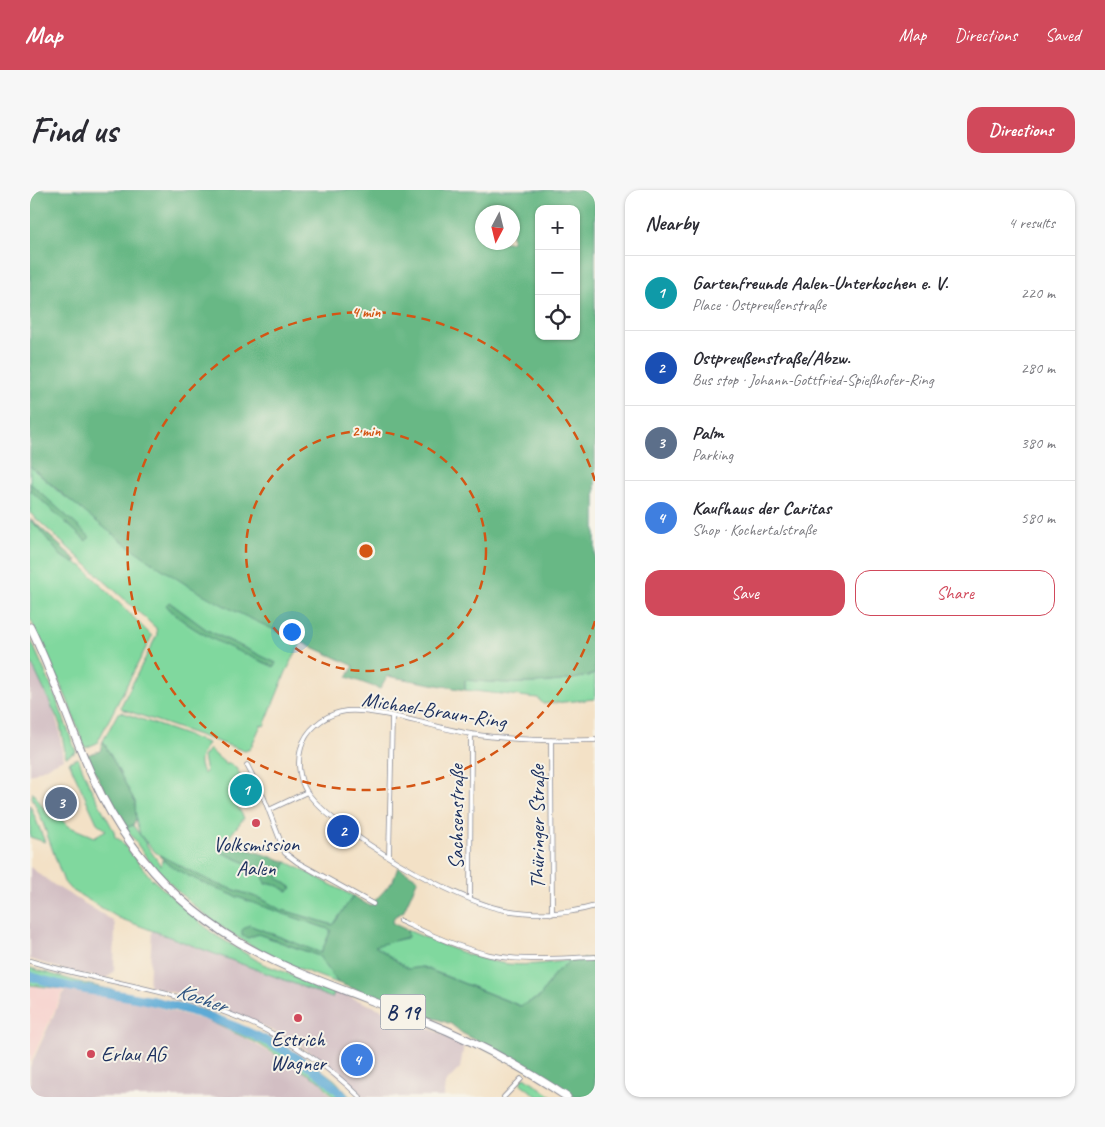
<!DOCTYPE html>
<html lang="en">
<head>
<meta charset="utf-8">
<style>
  :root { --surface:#fff; --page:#f7f7f7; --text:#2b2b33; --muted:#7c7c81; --line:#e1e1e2; --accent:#d1495b }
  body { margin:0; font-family:Caveat,sans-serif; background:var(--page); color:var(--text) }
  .controls { position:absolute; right:15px; top:15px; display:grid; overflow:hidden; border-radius:10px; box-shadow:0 1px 4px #0004 }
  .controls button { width:45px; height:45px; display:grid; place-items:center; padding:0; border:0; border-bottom:1px solid var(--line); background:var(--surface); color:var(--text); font:25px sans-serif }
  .compass { position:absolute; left:445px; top:15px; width:45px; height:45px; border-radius:50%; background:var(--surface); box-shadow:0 1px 4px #0004; rotate:187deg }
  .you { position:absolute; left:261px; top:441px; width:18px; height:18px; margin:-12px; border:4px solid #fff; border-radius:50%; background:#1a73e8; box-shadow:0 0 0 8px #1a73e833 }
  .badge { display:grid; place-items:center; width:32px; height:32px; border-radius:50%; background:var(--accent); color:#fff; font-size:16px; font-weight:700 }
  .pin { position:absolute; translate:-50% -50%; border:2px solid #fff; box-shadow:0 1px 5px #0006 }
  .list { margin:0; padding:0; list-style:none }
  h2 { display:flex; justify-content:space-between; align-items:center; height:65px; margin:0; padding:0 20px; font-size:21px }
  h2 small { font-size:16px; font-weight:400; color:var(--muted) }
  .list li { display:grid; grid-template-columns:32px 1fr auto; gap:15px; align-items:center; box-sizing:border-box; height:75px; padding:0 20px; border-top:1px solid var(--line) }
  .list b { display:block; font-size:19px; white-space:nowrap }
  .list p { margin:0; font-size:16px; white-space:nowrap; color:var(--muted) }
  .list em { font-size:16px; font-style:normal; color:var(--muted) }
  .actions { display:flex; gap:10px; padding:15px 20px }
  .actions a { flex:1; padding:11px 0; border:1px solid var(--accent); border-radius:15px; text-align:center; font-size:18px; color:var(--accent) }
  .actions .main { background:var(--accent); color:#fff }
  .icon { flex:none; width:28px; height:28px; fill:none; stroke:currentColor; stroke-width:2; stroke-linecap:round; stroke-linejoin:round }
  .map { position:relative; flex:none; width:565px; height:907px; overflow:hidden; border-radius:15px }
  header { display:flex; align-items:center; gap:30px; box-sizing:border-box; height:70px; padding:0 25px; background:var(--accent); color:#fff }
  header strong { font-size:24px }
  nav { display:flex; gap:28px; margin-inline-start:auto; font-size:18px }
  .intro { display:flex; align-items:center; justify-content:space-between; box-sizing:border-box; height:120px; padding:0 30px }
  h1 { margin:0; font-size:35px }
  .button { padding:12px 22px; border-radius:15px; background:var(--accent); color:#fff; font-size:18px; font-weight:700 }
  main { display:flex; gap:30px; padding:0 30px }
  aside { flex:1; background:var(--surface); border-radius:15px; box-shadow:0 1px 4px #0004 }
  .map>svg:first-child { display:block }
</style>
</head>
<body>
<header>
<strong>Map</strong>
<nav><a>Map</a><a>Directions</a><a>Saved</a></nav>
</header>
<div class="intro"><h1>Find us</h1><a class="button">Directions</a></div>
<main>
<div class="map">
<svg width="565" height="907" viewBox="0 0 565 907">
  <rect width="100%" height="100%" fill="#f7f3e8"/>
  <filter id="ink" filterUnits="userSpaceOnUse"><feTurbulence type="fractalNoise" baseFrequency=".02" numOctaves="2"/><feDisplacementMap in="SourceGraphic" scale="10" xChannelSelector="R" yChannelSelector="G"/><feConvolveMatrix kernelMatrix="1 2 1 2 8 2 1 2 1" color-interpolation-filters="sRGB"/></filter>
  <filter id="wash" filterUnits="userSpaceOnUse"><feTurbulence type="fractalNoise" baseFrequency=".0096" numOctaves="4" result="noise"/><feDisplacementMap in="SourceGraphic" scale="20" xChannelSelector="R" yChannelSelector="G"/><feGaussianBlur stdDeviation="1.12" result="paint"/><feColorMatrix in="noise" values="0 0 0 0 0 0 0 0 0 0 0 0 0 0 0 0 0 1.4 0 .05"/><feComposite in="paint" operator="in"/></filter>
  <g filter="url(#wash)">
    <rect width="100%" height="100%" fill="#f3e1c6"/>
    <path fill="#f7d0cc" d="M0,793L34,800L0,873Z"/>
    <path fill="#d2bec3" d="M0,470L21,514L29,538L33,569L0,585Z
      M0,677L24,695L82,730L85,735L84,781L76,789L42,782L0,769Z
      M122,739L302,808L305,801L430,851L434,854L430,878L415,893L414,907H333L286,866L253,845L161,807L119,796Z
      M35,800L88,806L191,835L289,890L302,907H7L0,903V877Z"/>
    <path fill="#80d89e" stroke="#4e847e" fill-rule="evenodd" d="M0,276L30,303L157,395L272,451L256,482L234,536L231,535L220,559L215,561L92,519L91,516L127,445L126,438L0,323ZM139,412L177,440L246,473C209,459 162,446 136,415Z
      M0,330L44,373L52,376L122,446L67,553L55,558L37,509L0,428Z
      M0,448L23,500L46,562L36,567L30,534L0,470Z
      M565,484V509L513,514L508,508L435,500V490C479,494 521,496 565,484Z
      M91,522L178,553C171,565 166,571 174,584L176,582L173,567L179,559L197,575L198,573L206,578L212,589L211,594L199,601L214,628L195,652L191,662L232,680L236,694L242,693L258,701L261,697L248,688L257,672L323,706L304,735L249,719L232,709L184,693L149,677L125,662L110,645L106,630L105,612L73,551L88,523Z
      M48,568L60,597L84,641L85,647L90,650L121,688L182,743L233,774L305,801L302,808L89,728L40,699L34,692L13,633L2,607L3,602L18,625L26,631L30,629L40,637L64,647L76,640L67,633L39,572Z
      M0,615L15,652L0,647Z
      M103,635L131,676L132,670C184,702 244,720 301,740L291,763L219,735L218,748L228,744L289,766L308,793C233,767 176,736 123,675C113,664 105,650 96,638Z
      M377,740C407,752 439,768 471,773C494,777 518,773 541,770L525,783L510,807L491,816L393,777L378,779L344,755L377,748Z
      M0,778L56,794L174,820L278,870L305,890L320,907H304L291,892L227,853L170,827L90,806L0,795Z
      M495,887L523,907H508L490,893Z"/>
    <path fill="#68b885" stroke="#427472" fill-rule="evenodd" d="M0,0H565V484C522,496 480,494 435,490V500L357,486L350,499L317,487L324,476C269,450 210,427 157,395C101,361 49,319 0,276ZM509,19H546V146H509ZM452,22H482V52H452Z
      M0,293L60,347L56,351L0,300Z
      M0,328L47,371L44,373L31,366Z
      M139,412L177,440L246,473L244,477C211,462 159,443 136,415Z
      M73,551L105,612L106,630L103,635L96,638L82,616L57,565L70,561Z
      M195,652L257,672L248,688L262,698L258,701L242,693L235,694L232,680L191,662Z
      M129,665L184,693L232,709L249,719L303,735L323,706L340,716L363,691L368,677L388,689L373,722L365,726L362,733L377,740L378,747L345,756L378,779L392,777L490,816L510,807L525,783L541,770L565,768V907H545L496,875L432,843L421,834L308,793L289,766L228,744L218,748L212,746V740L219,735L291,763L301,740C268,728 145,690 129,665Z"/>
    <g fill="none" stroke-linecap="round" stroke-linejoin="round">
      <path stroke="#5daad6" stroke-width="9" d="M0,786C40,800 81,802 123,811C184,824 273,859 314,907"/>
    </g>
  </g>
  <g filter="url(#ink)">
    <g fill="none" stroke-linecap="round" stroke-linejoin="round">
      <g stroke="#878892" stroke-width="5.5">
        <path id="street" d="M521,550L522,724
          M565,550C524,551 481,550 441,544C410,539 338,515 311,522C293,526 276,540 271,558C267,572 269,590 277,602C305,642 427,712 475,720C505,725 536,725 565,716
          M217,575L234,608L255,663L267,672L343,714
          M239,620L277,602
          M359,667L362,527
          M440,709L441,544
          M370,731C399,744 429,758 460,765C494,772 531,768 565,767
          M0,771C49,786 99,793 148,807C218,826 279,857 330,907
          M474,907L491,889"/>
      </g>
      <g stroke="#878892" stroke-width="9">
        <path id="highway" d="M0,437C35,507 53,588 100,652C180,763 275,783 394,831C445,851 492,877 537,907"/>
      </g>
      <use href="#street" stroke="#fff" stroke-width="4"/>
      <use href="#highway" stroke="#fff" stroke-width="7"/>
    </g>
  </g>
  <g fill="none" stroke="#d45514" stroke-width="2.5" stroke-dasharray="9 6">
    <circle cx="336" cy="361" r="120"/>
    <path d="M565 431A239 239 0 1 1 565 291"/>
  </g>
  <g fill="#d1495b" stroke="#f7f3e8" stroke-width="2">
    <circle cx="226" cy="633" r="5"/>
    <circle cx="268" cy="828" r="5"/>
    <circle cx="61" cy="864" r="5"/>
  </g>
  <g text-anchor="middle" stroke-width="4" stroke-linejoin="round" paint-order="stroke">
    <rect fill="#f7f3e8" stroke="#5d6a87" stroke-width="1" x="350.5" y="804.5" width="45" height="35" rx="4"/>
    <g font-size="20" font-weight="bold" fill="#1b2f5e">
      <text x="373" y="829">B 19</text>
    </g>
    <g font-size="21" fill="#1b2f5e" stroke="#f7f3e8">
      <text transform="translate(404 520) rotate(9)" y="7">Michael-Braun-Ring</text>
      <text transform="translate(426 627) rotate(-90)" y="7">Sachsenstraße</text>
      <text transform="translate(507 637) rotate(-90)" y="7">Thüringer Straße</text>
    </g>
    <g font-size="21" fill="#1b2f5e" stroke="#f7f3e8">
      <text x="226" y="661">Volksmission<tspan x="226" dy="24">Aalen</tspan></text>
      <text x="268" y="856">Estrich<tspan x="268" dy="24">Wagner</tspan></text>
      <text x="71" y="871" text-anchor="start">Erlau AG</text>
    </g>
    <g font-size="22" font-style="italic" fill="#2f5482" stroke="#f7f3e8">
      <text transform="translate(172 807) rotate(19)" y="8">Kocher</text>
    </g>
  </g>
  <circle cx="336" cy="361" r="8" fill="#d45514" stroke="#f7f3e8" stroke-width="2.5"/>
  <g font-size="15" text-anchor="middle" font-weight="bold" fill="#d45514" stroke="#f7f3e8" stroke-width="4" stroke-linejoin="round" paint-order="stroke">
    <text x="336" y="127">4 min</text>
    <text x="336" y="246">2 min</text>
  </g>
</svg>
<div class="controls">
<button>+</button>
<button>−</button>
<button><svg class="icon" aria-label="locate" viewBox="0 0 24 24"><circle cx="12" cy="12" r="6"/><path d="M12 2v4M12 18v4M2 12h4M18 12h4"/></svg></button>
</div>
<svg class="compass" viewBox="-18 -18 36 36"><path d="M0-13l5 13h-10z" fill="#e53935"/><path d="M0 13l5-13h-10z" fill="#7c7c81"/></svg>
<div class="you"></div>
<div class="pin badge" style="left:216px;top:600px;background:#0f9aa8">1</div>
<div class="pin badge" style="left:313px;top:641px;background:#1a4fb4">2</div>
<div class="pin badge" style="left:31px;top:613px;background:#5c6f8a">3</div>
<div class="pin badge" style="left:327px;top:870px;background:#3f7fe0">4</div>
</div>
<aside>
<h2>Nearby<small>4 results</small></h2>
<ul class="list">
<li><span class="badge" style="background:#0f9aa8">1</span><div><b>Gartenfreunde Aalen-Unterkochen e. V.</b><p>Place · Ostpreußenstraße</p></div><em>220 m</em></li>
<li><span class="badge" style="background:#1a4fb4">2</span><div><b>Ostpreußenstraße/Abzw.</b><p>Bus stop · Johann-Gottfried-Spießhofer-Ring</p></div><em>280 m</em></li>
<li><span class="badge" style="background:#5c6f8a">3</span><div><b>Palm</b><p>Parking</p></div><em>380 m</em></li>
<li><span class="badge" style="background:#3f7fe0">4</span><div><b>Kaufhaus der Caritas</b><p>Shop · Kochertalstraße</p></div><em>580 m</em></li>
</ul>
<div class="actions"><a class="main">Save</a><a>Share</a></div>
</aside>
</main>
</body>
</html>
